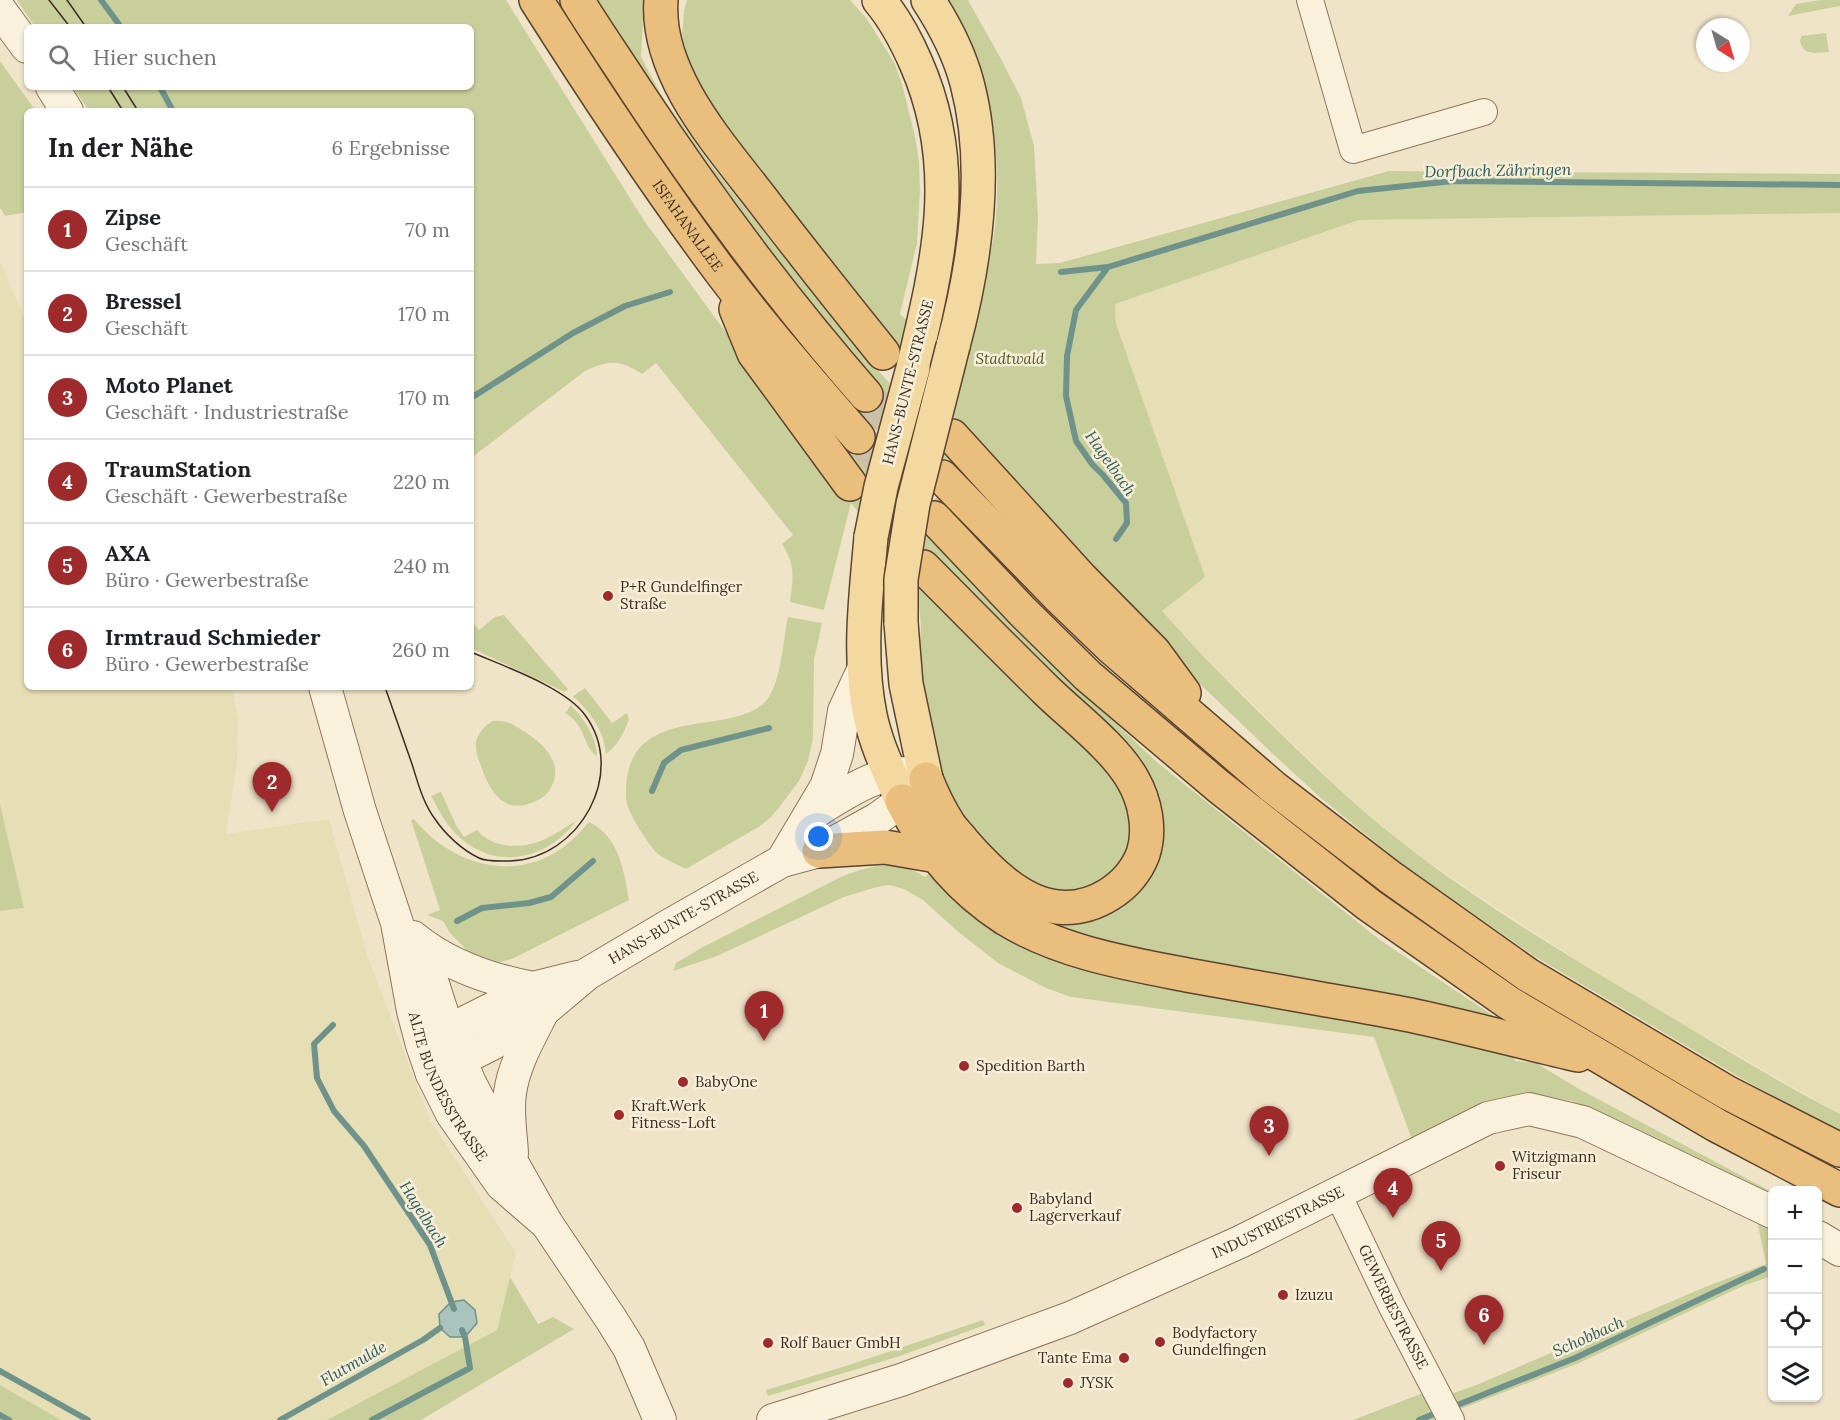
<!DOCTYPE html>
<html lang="de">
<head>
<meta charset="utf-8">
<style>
  :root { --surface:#fff; --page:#f2f2f2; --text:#202124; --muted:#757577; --line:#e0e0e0; --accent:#9e2a2b }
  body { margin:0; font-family:Lora,serif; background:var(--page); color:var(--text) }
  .controls { position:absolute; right:18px; bottom:18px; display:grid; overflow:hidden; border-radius:9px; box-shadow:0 2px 4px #0004 }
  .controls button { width:54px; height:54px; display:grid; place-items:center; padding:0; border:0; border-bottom:2px solid var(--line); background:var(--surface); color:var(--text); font:30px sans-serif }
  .compass { position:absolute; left:1696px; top:18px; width:54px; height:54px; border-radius:50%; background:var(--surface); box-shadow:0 2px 4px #0004; rotate:143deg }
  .you { position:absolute; left:819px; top:837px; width:21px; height:21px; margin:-15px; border:4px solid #fff; border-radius:50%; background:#1a73e8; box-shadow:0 0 0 9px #1a73e833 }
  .badge { display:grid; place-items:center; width:39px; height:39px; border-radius:50%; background:var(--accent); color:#fff; font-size:20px; font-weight:700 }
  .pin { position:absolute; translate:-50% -50px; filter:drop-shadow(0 2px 3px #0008) }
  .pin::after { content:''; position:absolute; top:32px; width:21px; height:18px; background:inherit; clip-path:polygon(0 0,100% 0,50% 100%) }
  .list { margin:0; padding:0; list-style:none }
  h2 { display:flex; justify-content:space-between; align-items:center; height:78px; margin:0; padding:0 24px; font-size:26px }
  h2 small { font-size:20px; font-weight:400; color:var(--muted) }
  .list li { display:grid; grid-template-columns:39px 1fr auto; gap:18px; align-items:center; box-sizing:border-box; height:84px; padding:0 24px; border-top:2px solid var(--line) }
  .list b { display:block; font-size:22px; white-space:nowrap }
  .list p { margin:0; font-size:20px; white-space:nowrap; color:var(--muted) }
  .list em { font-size:20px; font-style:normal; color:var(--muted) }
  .icon { flex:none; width:33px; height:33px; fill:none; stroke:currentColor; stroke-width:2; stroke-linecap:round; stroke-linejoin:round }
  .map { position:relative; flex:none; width:1840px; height:1420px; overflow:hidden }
  .search { position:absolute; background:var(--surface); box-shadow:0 2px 4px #0004; left:24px; top:24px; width:450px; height:66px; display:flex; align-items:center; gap:15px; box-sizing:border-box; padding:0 21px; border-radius:9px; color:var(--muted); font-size:22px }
  .panel { position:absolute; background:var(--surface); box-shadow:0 2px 4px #0004; left:24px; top:108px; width:450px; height:582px; border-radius:9px }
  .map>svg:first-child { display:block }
</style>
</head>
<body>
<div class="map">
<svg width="1840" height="1420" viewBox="0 0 1840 1420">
  <rect width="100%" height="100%" fill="#f0e4c8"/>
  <path fill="#e6deb5" d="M1840,213V1114L1695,1031L1583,964L1474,893L1403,844L1343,792L1195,649L1161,610L1167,605L1116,324L1115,304L1359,220Z
    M0,261L27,325V687H232L238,721L237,763L226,834L329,819L367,955L430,1120L516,1253L497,1330L327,1420H61L0,1385V911L24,908L0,804Z"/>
  <path fill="#c9cf9b" d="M17,0H506L643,219L850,502L857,479L794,387L945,554L1033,646L1158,763L1380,940L1498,1019L1515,1061L1536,1063L1579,1089L1772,1192V1201L1608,1121L1572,1101L1541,1095L1522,1096L1413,1142L1374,1037L1071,997L1046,988L998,963L956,930L923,900L904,889L889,885L877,887L844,897L717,956L673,971L676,963L703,947L841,877C871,865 896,858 925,877L972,833L948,796L946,783L931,742L918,678L921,626L917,585L851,503L824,610L790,602C793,577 796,566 782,544L793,535L656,363L642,374C619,359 609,360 585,371L471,458V111H89L73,87H471V27H35Z
    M591,0H644L641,57L662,96L708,161L829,314L1029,543L947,465L888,401L822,323L700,165Z
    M687,0H850L867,19L895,64L902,84L915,136L919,161L920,189L917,243L900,314L962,375C970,351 974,324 979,299C984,276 992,252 995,228C1003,147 990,70 948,0H968L1001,59L1021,98L1034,146L1038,217L1036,264L1060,263L1389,171L1840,174V213L1359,220L1115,304L1116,324L1205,577L1162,611C1197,651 1234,688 1272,725C1314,766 1357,808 1404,844C1481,904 1567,955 1651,1005C1713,1042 1776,1081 1840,1114V1132L1739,1077L1534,956L1397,860L1321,798L1274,755L1155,641L1025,501L856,300L717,121L690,67L682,35L684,11Z
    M1820,0H1840V6L1788,16L1796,4Z
    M1826,33L1829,52C1816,53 1802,56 1800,40L1802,36Z
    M0,61L36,111H27V212L5,216L0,208Z
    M504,615L568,689L565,692L471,648V621L479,630L495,617Z
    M788,617L822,623L814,660L813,738L808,761L799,781L781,805L771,817L760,826L686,869C677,864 666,860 658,854C649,846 626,810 626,799C624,741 656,729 707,722C726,719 747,717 763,704C781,689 783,640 788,617Z
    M585,688L612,723L627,713L629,719C624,733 618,745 606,754C604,730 590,712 573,696Z
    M571,705C584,719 596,736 597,756C584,749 585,723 565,713Z
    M493,721C506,720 513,724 523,731C545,744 568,767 547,793C543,798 537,801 531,803C504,814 490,791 482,769C479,761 475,751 476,742C478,733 485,725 493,721Z
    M441,792L456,825L464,837L477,830C493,849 522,849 543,840C555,835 565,827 576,821C546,862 490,872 453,831C444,821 438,808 431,796Z
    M0,804L24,908L0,911Z
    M414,819C446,859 502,881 551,855C566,847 578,835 589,822C619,836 624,871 629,900L514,958L487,966L458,957L465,948L450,933L443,921L427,915L440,910L411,820Z
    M1757,1220L1772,1228V1276L1745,1285L1579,1363L1453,1412L1448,1395L1474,1386L1705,1287L1766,1264Z
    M510,1277L538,1324L553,1317L574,1329L421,1420H327L497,1330Z
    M983,1320L985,1325L900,1356L768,1396L766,1390L846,1366Z
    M0,1385L61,1420H0Z
    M1423,1393L1435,1420H1353Z"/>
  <path fill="#a9c4bc" stroke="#6f938a" stroke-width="1.5" d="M464,1300L475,1310L477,1323L465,1337H450L440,1328L439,1314L451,1302Z"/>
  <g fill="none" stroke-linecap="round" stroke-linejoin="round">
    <path stroke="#6f938a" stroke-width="6" d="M101,0L121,27
      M160,87L173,111
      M1108,267L1076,310L1067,356L1066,396L1076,441L1092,464L1103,475L1126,503L1127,523L1116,539
      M1061,272L1108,267L1358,191L1453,181L1840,185
      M471,398L573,333L625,306L670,292
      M652,791L664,763L681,750L769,728
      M457,921L482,908L529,903L551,897L593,861
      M333,1025L314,1044L317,1078L334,1111L364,1146L430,1245L454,1309
      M0,1371L88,1420
      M1450,1408L1575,1358L1764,1269
      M0,1415L9,1420
      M280,1420L423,1340L440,1328
      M372,1420L470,1368L465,1337L462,1330
      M1419,1420L1441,1411"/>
    <path stroke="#ccc0a6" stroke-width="33" stroke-dasharray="33 16" stroke-linecap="butt" d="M866,395L914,448
      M858,437L933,516"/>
    <g stroke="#8d765c" stroke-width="28">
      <g id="minor">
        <path d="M1310,0L1353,150L1484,112"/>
        <path id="s1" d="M1337,1192L1391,1305L1451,1420"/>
      </g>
    </g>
    <g stroke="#8d765c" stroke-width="34">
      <g id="tertiary">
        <path d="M0,10L27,47"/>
        <path d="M52,87L67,111"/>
        <path id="s2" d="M325,687L360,811L397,923L413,1011L422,1045L432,1074L452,1114L502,1185L547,1224"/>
        <path d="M811,815C832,801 867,778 892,774C900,773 908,773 916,773"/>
        <path d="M782,861L826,787L837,754L844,711L864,668"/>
        <path d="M413,937C447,965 491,980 533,988"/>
        <path d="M420,943L448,1031L470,1083L514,1166L547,1224L611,1319L629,1348L660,1420"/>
        <path d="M430,1040L533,988L577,977"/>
        <path id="s3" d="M432,1074L492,1044L543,1011L587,974L668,926L782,861L819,851L877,819L902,801L921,783"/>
        <path d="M512,1153C511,1134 507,1112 510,1093C514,1064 530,1037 543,1011"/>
        <path d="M1818,1237L1840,1250"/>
        <path id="s4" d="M773,1420L901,1380L1070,1318L1240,1242L1488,1118L1529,1109L1583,1122L1772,1212"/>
      </g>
    </g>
    <g stroke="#5b4430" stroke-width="36">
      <path id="primary" d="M879,0C895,19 906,40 916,63C962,167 938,263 913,368
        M928,0C945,26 959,53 967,83C989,166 975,264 953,346
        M871,537C866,596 858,656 870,715C876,745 890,773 902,801
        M901,623L906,684L926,779"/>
    </g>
    <g stroke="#5b4430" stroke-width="36">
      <g id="trunk">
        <path id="s5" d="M536,0C595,93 655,184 721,272C764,329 811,383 858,437"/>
        <path d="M577,0C596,31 617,61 637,92C707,198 782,299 866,395"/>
        <path d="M661,0C655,78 726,151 770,210C807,258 845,306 883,353"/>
        <path d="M736,309L754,353L850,484"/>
        <path d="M952,436L1082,579L1154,652L1184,693"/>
        <path d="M942,477L1058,596L1112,648L1273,787L1390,877L1528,975L1728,1093L1840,1150"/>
        <path d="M934,518L1022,611L1088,676L1218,786L1369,905L1509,1003L1716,1125L1840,1190"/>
        <path d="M923,567C965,609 1006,651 1048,692C1075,718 1115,748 1133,780C1145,801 1151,830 1143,854C1130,888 1093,911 1057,907C1020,903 988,870 965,844C960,837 953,831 948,823C939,809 932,794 926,779"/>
        <path d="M902,801C926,848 961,890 1006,919C1060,952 1125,963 1187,975C1231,983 1276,991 1321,999C1350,1004 1380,1009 1410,1015C1466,1027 1522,1042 1578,1055"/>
        <path d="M819,851L885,847L937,856"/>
      </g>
    </g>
    <use href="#minor" stroke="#faf1dc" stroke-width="26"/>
    <use href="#tertiary" stroke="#faf1dc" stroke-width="32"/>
    <use href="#primary" stroke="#f3d9a0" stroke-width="33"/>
    <use href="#trunk" stroke="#eabe7c" stroke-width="33"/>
    <path stroke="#3d2e20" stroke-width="1.5" d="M49,0L70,27
      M67,0L86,27
      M108,87L123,111
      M123,87L138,111
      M385,687C394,713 403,739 412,764C418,783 423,803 435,819C445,834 462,850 479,858C487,862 500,861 510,861C579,859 628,773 585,715C565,687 503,666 471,652"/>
    <g stroke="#5b4430" stroke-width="36" stroke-linecap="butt">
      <path id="primary-bridge" d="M871,537L881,487L913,368
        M901,623V579L913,504L953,346"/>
    </g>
    <use href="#primary-bridge" stroke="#f3d9a0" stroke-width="33"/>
  </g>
  <g fill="#9e2a2b" stroke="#f7eed8" stroke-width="2">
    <circle cx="608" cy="596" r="6"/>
    <circle cx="964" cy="1066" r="6"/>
    <circle cx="683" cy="1082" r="6"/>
    <circle cx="619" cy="1115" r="6"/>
    <circle cx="1500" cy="1166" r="6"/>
    <circle cx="1017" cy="1208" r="6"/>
    <circle cx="1283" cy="1295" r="6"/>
    <circle cx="1160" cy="1342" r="6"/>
    <circle cx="768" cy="1343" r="6"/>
    <circle cx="1124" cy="1358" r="6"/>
    <circle cx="1068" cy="1383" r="6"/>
  </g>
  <g text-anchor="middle" stroke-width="5" stroke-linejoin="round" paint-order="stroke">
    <g font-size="15" fill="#3d2e20" stroke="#f7eed8">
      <text dy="5" stroke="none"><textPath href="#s5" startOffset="272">ISFAHANALLEE</textPath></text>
      <text transform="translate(908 382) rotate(-76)" y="5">HANS-BUNTE-STRASSE</text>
      <text dy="5" stroke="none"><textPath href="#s3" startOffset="297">HANS-BUNTE-STRASSE</textPath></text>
      <text dy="5" stroke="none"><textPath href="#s2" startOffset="420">ALTE BUNDESSTRASSE</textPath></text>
      <text dy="5" stroke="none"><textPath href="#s4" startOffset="543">INDUSTRIESTRASSE</textPath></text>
      <text dy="5" stroke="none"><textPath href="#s1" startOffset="128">GEWERBESTRASSE</textPath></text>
    </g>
    <g font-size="15" font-style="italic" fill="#4d5a26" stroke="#f7eed8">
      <text x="1010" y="364">Stadtwald</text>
    </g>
    <g font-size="15" fill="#3d2e20" stroke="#f7eed8" text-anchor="start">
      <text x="620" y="592">P+R Gundelfinger<tspan x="620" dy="17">Straße</tspan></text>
      <text x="976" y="1071">Spedition Barth</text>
      <text x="695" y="1087">BabyOne</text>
      <text x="631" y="1111">Kraft.Werk<tspan x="631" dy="17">Fitness-Loft</tspan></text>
      <text x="1512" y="1162">Witzigmann<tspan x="1512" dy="17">Friseur</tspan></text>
      <text x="1029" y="1204">Babyland<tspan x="1029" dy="17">Lagerverkauf</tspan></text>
      <text x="1295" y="1300">Izuzu</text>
      <text x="1172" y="1338">Bodyfactory<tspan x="1172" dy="17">Gundelfingen</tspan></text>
      <text x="780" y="1348">Rolf Bauer GmbH</text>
      <text x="1112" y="1363" text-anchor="end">Tante Ema</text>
      <text x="1080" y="1388">JYSK</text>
    </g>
    <g font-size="16" font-style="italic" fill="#2f5d5a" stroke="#f7eed8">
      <text transform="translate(1498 170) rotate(-1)" y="6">Dorfbach Zähringen</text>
      <text transform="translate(1111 463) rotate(55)" y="6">Hagelbach</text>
      <text transform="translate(424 1214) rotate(58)" y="6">Hagelbach</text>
      <text transform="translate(1588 1336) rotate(-24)" y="6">Schobbach</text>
      <text transform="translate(353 1363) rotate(-30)" y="6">Flutmulde</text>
    </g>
  </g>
</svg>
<div class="controls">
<button>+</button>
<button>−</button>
<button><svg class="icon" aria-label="locate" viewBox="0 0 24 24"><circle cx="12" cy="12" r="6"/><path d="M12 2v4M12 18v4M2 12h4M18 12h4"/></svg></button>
<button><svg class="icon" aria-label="layers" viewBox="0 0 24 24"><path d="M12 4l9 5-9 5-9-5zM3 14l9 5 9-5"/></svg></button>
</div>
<svg class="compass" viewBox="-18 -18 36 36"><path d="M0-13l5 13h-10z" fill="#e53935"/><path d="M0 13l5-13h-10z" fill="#757577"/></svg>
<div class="you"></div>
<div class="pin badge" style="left:764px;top:1041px">1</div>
<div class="pin badge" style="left:272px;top:812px">2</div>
<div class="pin badge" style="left:1269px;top:1156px">3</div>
<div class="pin badge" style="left:1393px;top:1218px">4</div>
<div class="pin badge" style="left:1441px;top:1271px">5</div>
<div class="pin badge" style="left:1484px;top:1345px">6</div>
<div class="search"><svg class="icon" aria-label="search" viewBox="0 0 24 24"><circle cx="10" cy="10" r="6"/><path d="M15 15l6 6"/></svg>Hier suchen</div>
<section class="panel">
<h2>In der Nähe<small>6 Ergebnisse</small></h2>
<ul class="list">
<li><span class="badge">1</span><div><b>Zipse</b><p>Geschäft</p></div><em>70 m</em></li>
<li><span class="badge">2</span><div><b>Bressel</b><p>Geschäft</p></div><em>170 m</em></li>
<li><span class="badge">3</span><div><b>Moto Planet</b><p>Geschäft · Industriestraße</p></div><em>170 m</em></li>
<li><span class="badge">4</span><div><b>TraumStation</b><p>Geschäft · Gewerbestraße</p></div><em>220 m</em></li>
<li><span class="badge">5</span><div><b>AXA</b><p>Büro · Gewerbestraße</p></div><em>240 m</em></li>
<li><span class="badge">6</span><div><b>Irmtraud Schmieder</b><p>Büro · Gewerbestraße</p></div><em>260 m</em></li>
</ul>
</section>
</div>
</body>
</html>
